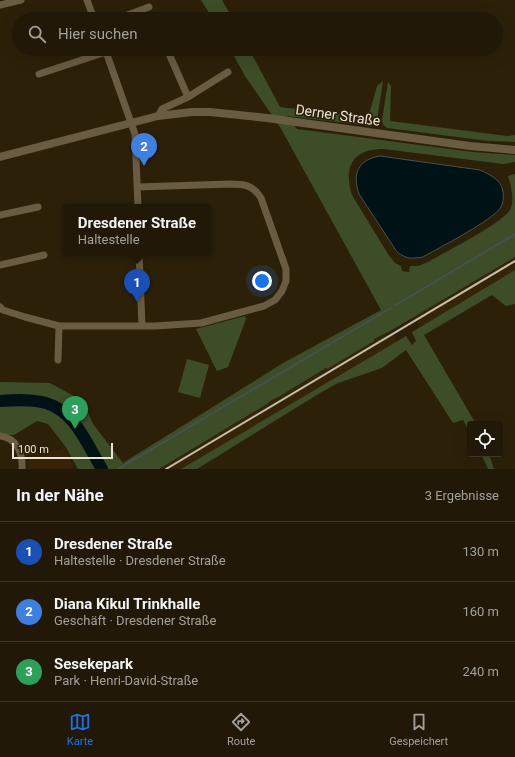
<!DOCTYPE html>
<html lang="de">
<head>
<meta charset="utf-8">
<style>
  :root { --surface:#211807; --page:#292111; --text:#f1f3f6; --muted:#a2a09b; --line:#3e3728; --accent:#1a73e8 }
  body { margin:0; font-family:Roboto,sans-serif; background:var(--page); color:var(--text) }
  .controls { position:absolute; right:12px; bottom:12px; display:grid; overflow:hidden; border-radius:4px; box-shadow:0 4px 16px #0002 }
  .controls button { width:36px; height:36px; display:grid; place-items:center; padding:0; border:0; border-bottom:1px solid var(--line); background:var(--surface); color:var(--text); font:20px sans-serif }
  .scale { position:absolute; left:12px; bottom:10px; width:101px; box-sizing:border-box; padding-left:4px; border:2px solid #ebe3d5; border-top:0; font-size:11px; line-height:14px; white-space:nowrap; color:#ebe3d5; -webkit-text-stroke:3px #2c2009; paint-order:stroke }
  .you { position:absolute; left:262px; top:281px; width:14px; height:14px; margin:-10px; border:3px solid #fff; border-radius:50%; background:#1a73e8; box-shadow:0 0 0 6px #1a73e833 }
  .badge { display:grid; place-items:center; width:26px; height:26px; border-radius:50%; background:var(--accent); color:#fff; font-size:13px; font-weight:700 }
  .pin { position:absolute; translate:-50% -33px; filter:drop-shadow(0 1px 2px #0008) }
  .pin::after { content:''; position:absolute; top:21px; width:14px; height:12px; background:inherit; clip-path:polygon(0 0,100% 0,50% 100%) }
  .popup { position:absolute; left:63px; top:204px; width:148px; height:52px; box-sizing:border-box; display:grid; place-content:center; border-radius:4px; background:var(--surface); filter:drop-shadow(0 1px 3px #0005); font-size:13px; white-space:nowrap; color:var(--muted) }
  .popup b { font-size:15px; color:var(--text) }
  .popup::after { content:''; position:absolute; left:50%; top:100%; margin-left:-8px; border:8px solid transparent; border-top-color:var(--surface) }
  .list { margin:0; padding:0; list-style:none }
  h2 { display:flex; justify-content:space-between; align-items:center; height:52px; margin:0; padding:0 16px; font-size:17px }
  h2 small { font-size:13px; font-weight:400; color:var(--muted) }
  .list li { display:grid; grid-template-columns:26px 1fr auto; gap:12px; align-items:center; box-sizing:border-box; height:60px; padding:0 16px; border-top:1px solid var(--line) }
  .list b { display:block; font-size:15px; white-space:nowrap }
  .list p { margin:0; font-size:13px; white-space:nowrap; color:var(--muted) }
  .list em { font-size:13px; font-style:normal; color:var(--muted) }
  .icon { flex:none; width:22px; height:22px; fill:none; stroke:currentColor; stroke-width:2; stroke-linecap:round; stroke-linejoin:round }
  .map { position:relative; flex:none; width:515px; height:469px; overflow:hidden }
  .search { position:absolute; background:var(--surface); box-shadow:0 4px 16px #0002; left:12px; right:12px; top:12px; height:44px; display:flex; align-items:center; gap:10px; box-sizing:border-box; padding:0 14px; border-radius:22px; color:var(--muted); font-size:15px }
  .sheet { height:232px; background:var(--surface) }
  nav { display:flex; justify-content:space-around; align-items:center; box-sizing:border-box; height:56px; border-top:1px solid var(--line); background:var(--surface); font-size:11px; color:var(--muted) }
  nav a { display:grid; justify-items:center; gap:2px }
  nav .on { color:var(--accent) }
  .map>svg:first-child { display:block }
</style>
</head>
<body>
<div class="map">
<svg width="515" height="469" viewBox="0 0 515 469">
  <rect width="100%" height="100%" fill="#2c2009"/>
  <path fill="#352405" d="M515,257V270L420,327L414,317Z
    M391,331L397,341L181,469H159L267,404L270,401L280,396L374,340V339Z
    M65,448L74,469H28V458Z"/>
  <path fill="#3c4d27" d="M201,0H222L233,19H213Z
    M230,49H249L280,107L368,118L377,86L383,81L377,121L374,125L371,126L287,116L297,129L473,152L515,155V162L503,164L384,149C353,149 343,166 352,195L388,254L395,263L401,266L402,271L409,272L410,266H418L428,262C445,252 501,224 510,210C515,200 511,186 508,176L515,174V257L392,330L374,339V341L327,369L326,368L280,396L270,401L267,404L159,469H78L65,446L48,424L37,421L14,435H0V382L50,383L83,401L93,424L123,463L283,363L381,310L280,127L245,76Z
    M388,82L391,86L390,121L507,136L515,135V142L488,141L387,128L383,125L382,120Z
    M515,270V304L506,306L492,295L424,335L476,424H470V433L463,420L453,423L406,350L382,368L338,383L320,393L197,469H181L406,336L412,345L416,341L412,332Z
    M245,316L246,319L228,367L217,371L196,329Z
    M187,359L209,365L200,398L178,392Z
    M481,454H489L494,469H488Z"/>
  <path fill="#001216" stroke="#46514f" d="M380,156L480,170C486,173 493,176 498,181C504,187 505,200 501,207C492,221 440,247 423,257C410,259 407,259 397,252L359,194C352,173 358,160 380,156Z"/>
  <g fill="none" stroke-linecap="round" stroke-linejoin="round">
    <path stroke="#46514f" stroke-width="2" d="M396,305L515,234
      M118,469L391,308"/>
    <path stroke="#001216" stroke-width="12" d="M0,401C15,400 32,399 46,403C76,412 87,445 102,469"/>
    <path stroke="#6a5b43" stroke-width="7" d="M87,0L94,19
      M0,5L21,0
      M117,19L149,7
      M105,49L135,134L138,207
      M170,56L188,97
      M39,74L106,52
      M158,116L162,109L188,97L228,72
      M0,215L38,207
      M139,253L142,326
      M0,265L44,255
      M0,307L3,310L25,317L59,326H155L201,323L264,306L275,300L282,291L286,281V269L261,198C253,185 244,184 230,184L137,187
      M58,360L59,326
      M0,436C17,438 23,454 22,469"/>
    <path stroke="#6a5b43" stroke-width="8" d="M0,157L158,116L192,112H210L267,118L470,146L515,150"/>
    <path stroke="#c5bdad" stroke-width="2" d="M166,469L515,261"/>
  </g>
  <g text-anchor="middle" stroke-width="3.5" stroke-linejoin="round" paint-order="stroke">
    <g font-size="14" fill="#ebe3d5" stroke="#2c2009">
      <text transform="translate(338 115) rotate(8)" y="5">Derner Straße</text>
    </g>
  </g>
</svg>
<div class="controls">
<button><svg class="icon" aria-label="locate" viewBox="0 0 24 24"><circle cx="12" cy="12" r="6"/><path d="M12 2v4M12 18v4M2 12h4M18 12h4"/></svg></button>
</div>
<div class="scale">100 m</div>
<div class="you"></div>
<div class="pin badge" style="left:137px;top:302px;background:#1a4fb4">1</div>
<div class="popup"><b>Dresdener Straße</b>Haltestelle</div>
<div class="pin badge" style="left:144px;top:166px;background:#3f7fe0">2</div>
<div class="pin badge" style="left:75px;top:429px;background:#2e9e5b">3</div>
<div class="search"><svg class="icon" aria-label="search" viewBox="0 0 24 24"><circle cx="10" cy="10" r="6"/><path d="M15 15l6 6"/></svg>Hier suchen</div>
</div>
<section class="sheet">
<h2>In der Nähe<small>3 Ergebnisse</small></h2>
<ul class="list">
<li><span class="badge" style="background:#1a4fb4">1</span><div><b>Dresdener Straße</b><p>Haltestelle · Dresdener Straße</p></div><em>130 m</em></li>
<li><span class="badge" style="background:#3f7fe0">2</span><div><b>Diana Kikul Trinkhalle</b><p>Geschäft · Dresdener Straße</p></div><em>160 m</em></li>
<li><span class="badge" style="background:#2e9e5b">3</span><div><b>Sesekepark</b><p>Park · Henri-David-Straße</p></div><em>240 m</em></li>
</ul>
</section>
<nav>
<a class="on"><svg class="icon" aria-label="map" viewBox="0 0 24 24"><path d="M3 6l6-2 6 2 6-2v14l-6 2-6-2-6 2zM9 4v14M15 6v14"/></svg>Karte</a>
<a><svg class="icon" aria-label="directions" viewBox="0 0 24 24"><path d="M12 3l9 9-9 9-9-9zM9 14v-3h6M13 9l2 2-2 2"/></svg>Route</a>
<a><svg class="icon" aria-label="saved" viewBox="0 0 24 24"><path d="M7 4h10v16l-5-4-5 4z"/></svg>Gespeichert</a>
</nav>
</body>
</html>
